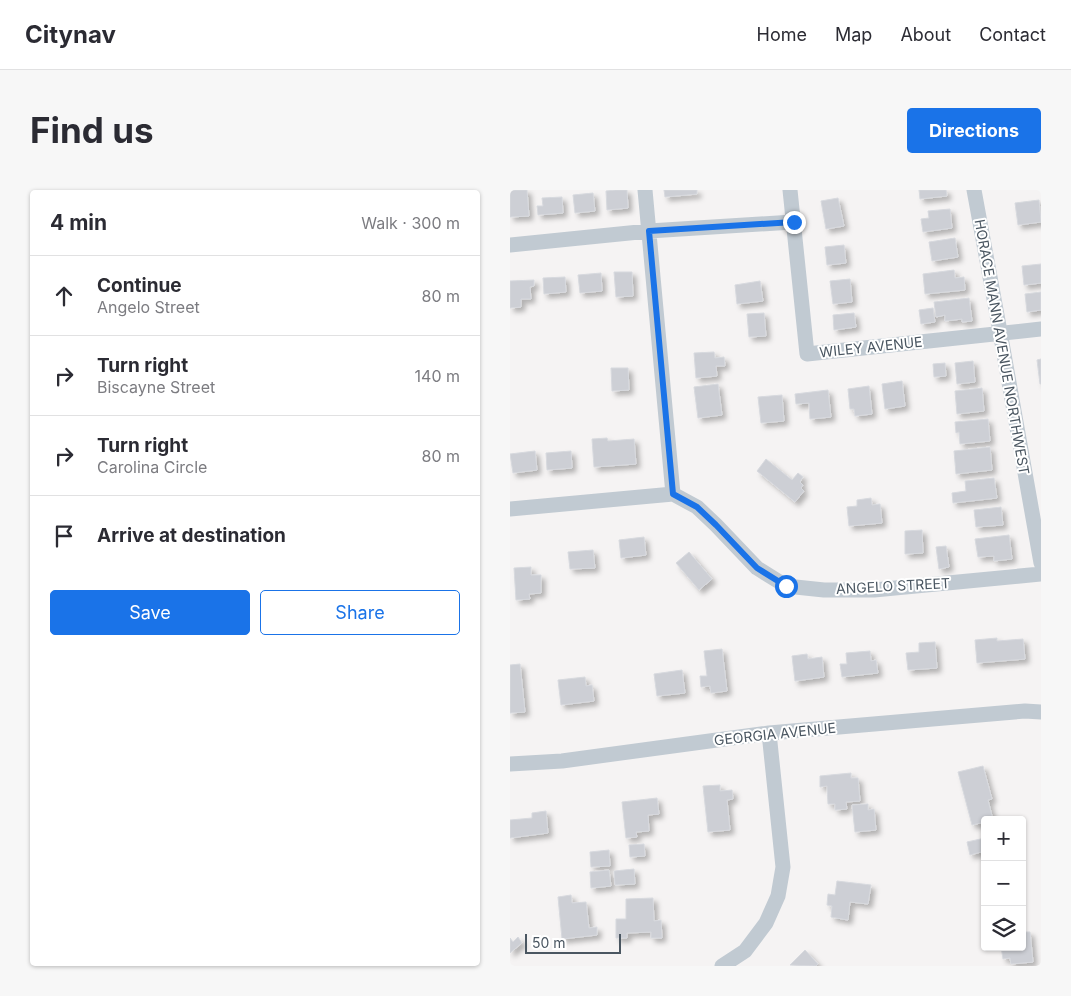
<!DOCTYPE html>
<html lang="en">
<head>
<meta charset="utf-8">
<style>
  :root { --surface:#fff; --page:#f7f7f7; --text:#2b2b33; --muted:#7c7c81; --line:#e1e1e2; --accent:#1a73e8 }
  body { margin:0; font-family:Inter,sans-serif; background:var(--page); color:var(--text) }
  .controls { position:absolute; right:15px; bottom:15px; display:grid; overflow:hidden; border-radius:5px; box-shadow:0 1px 4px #0004 }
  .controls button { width:45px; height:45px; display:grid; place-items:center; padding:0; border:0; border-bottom:1px solid var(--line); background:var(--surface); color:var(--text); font:25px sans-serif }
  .scale { position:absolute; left:15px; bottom:12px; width:96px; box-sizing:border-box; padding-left:5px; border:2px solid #4a5661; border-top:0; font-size:14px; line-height:18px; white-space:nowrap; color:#4a5661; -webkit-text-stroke:4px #fff; paint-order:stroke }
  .stop { position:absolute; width:15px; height:15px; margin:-11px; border:4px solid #1a73e8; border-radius:50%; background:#fff }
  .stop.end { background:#1a73e8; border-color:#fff; box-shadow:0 1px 5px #0008 }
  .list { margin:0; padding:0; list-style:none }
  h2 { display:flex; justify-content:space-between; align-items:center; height:65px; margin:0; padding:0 20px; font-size:21px }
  h2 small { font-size:16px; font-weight:400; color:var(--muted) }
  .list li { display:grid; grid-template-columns:32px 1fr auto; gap:15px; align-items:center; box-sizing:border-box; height:80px; padding:0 20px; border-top:1px solid var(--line) }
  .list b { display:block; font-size:19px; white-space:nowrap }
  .list p { margin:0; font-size:16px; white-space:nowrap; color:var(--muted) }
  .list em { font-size:16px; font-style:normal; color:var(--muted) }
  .actions { display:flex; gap:10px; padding:15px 20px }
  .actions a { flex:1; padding:11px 0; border:1px solid var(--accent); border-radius:5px; text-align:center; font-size:18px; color:var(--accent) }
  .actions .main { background:var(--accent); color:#fff }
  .icon { flex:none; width:28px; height:28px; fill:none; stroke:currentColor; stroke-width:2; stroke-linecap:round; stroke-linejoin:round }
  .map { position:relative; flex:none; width:531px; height:776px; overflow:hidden; border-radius:5px }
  header { display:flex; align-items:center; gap:30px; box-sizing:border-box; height:70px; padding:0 25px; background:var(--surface); border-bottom:1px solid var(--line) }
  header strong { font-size:24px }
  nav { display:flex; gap:28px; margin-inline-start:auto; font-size:18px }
  .intro { display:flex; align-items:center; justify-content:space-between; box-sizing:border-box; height:120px; padding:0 30px }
  h1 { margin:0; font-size:35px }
  .button { padding:12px 22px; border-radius:5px; background:var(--accent); color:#fff; font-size:18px; font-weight:700 }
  main { display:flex; gap:30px; padding:0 30px }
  aside { flex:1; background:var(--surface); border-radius:5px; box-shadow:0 1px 4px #0004 }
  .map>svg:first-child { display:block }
</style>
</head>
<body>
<header>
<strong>Citynav</strong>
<nav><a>Home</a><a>Map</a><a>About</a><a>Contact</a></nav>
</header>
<div class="intro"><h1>Find us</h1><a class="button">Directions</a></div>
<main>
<aside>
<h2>4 min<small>Walk · 300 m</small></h2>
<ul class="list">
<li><svg class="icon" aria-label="ahead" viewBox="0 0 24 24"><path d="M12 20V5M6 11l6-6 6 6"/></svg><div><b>Continue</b><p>Angelo Street</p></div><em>80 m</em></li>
<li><svg class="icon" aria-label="right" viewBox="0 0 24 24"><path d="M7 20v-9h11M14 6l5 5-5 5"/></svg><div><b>Turn right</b><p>Biscayne Street</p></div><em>140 m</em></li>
<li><svg class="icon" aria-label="right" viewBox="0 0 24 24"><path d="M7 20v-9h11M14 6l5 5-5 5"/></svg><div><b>Turn right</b><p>Carolina Circle</p></div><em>80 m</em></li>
<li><svg class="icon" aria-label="arrive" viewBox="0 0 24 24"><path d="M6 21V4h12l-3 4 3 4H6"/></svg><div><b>Arrive at destination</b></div></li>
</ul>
<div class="actions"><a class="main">Save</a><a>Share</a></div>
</aside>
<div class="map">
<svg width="531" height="776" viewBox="0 0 531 776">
  <defs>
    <filter id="shadow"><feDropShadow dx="4" dy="4" stdDeviation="2.5" flood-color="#0004"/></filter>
  </defs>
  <rect width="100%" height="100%" fill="#f5f3f3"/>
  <path fill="#cdcfd5" stroke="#d7d9de" filter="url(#shadow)" d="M0,0H17L19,26L0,27Z
    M105,0H117L118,18L97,20L96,1Z
    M154,0H187V4L155,7Z
    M409,0H436L437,6L410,9Z
    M83,3L85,21L65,23L63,5Z
    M52,7L53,23L28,25L27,16H33L32,8Z
    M328,8L334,36L316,39L311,11Z
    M529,10L531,32L508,35L505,13Z
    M440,19L442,38L413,42L411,29L419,28L418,21Z
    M445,48L448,67L422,71L419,52Z
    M334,55L336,73L317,75L315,57Z
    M531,74V93L514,95L512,76Z
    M444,80L445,88L454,87L455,100L415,104L413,84Z
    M104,82H122L123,106L106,107Z
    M91,83L92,101L70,103L68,85Z
    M55,87L56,102L34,104L33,88Z
    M340,89L342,112L323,114L320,91Z
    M24,90V96L20,97L21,109H11V117L0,118V91Z
    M250,91L253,111L227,114L225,95Z
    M531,102V120L517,122L515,104Z
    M459,108L462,131L452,132V129L435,131V125L426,127L424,112Z
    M423,118L425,132L411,134L409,120Z
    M254,123L256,146L239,147L237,124Z
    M344,123L346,137L324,140L323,125Z
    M204,162L205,168L214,167L215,176H206L207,186L186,188L184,163Z
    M531,169V194H530L527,170Z
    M463,171L465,192L447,194L445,173Z
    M435,173L436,186L424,187L423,174Z
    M101,178H118L119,200L102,201Z
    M392,191L395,216L375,219L372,194Z
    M208,194L212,225L188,228L184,197Z
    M359,196L362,224L345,226L344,219H340L338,199Z
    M472,198L474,221L447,224L445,201Z
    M318,200L321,227L300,229L299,213L286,214L285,204Z
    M272,205L274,231L251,233L248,207Z
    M478,229L480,251L450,254L449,242L446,243L445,232Z
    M97,248L98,251L124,249L126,274L84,277L82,249Z
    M480,257L482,280L446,284L444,261Z
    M25,261L27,280L3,283L0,264Z
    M61,261L62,278L37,280L36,263Z
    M256,269L282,290L288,283L293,287L290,292L293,295L291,298L294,301L285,312L247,281Z
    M484,288L487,308L443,313L442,303L456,301L455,291Z
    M361,308L362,315L370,314L372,333L339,336L337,317L347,316V310Z
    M491,317L493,335L466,337L464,320Z
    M412,340L413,363L395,364V341Z
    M499,345L502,369L484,371V366L468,367L465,349Z
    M134,347L136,365L111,368L109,350Z
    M436,356L439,377L429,379L426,357Z
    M83,360L85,378L60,379L58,362Z
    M179,362L202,389L189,400L166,373Z
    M21,377V385H31V403L19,404L20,409L6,410L4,378Z
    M487,448V451L513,449L515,469L467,473L465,450Z
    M425,452L427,478L398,480L396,463L409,462V453Z
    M212,459L217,501L201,503L200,496L191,497L190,486H197L194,461Z
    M360,461L361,471L366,470L368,483L332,487L330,474H337L336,463Z
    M297,464L298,469L312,467L314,487L285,491L282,466Z
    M10,474L15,522L0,523V475Z
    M172,480L175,503L147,506L144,484Z
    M75,487L76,496L82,495L84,511L51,515L48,490Z
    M473,576L482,609L478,610L483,630H475V632L462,635L448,582Z
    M341,583V588H348L350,611L336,612L337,619L325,620V614H318L317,596L310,597V586Z
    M210,595V601L222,600L223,609L217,610L220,640L198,642L193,596Z
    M147,608L149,624L138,625L139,641L126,642L127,647L116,648L112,612Z
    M358,614V620L364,619L366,640L345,642L342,615Z
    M36,621L38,643L0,648V630L22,628V623Z
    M475,648V661L460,665L457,652Z
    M134,654L135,666L120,667L119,655Z
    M99,660L100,676L81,677L80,662Z
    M124,679L125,694L105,695L104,681Z
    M99,680L101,696L81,698L80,682Z
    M327,691L361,695L358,714L340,712L338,730L321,727L322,716L317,715L318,704L325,705Z
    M61,705L62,713L76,712L79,738L87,737V745L52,749L48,707Z
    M143,708L144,731L151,730L152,748H141V742L117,743V748H106V729H116V709Z
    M512,742H520L523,772L501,774L500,768L493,769L491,757H512Z
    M8,747L12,753L0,763V748L3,752Z
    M295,760L308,774L306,776L280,775Z"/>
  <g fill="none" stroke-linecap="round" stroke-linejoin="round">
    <path stroke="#c1cad2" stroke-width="15" d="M135,0L163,304
      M280,0L297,164L531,139
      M464,0L489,136L531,373
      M0,55L139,41L283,32
      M0,319L163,304L187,317L206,335L247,378L276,396L314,400H364L531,384
      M0,574L52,571L259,543L515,521L531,522
      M212,776L235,761L256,733L268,706L273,677L259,543"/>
  </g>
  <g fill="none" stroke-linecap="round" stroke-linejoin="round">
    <path stroke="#1a73e8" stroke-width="6" d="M276,396L247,378L206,335L187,317L163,304L139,41L284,32"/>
  </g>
  <g text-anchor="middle" stroke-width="4" stroke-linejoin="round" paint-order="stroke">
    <g font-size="14" fill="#4a5661" stroke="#fff">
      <text transform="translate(361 157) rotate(-6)" y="5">WILEY AVENUE</text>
      <text transform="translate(492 157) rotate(80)" y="5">HORACE MANN AVENUE NORTHWEST</text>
      <text transform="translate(383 396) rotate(-3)" y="5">ANGELO STREET</text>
      <text transform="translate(265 544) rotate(-6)" y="5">GEORGIA AVENUE</text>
    </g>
  </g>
</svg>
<div class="controls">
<button>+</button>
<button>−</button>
<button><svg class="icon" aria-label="layers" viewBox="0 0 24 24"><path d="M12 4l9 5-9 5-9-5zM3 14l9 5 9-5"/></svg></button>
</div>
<div class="scale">50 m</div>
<div class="stop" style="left:276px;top:396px"></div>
<div class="stop end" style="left:284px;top:32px"></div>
</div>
</main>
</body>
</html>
